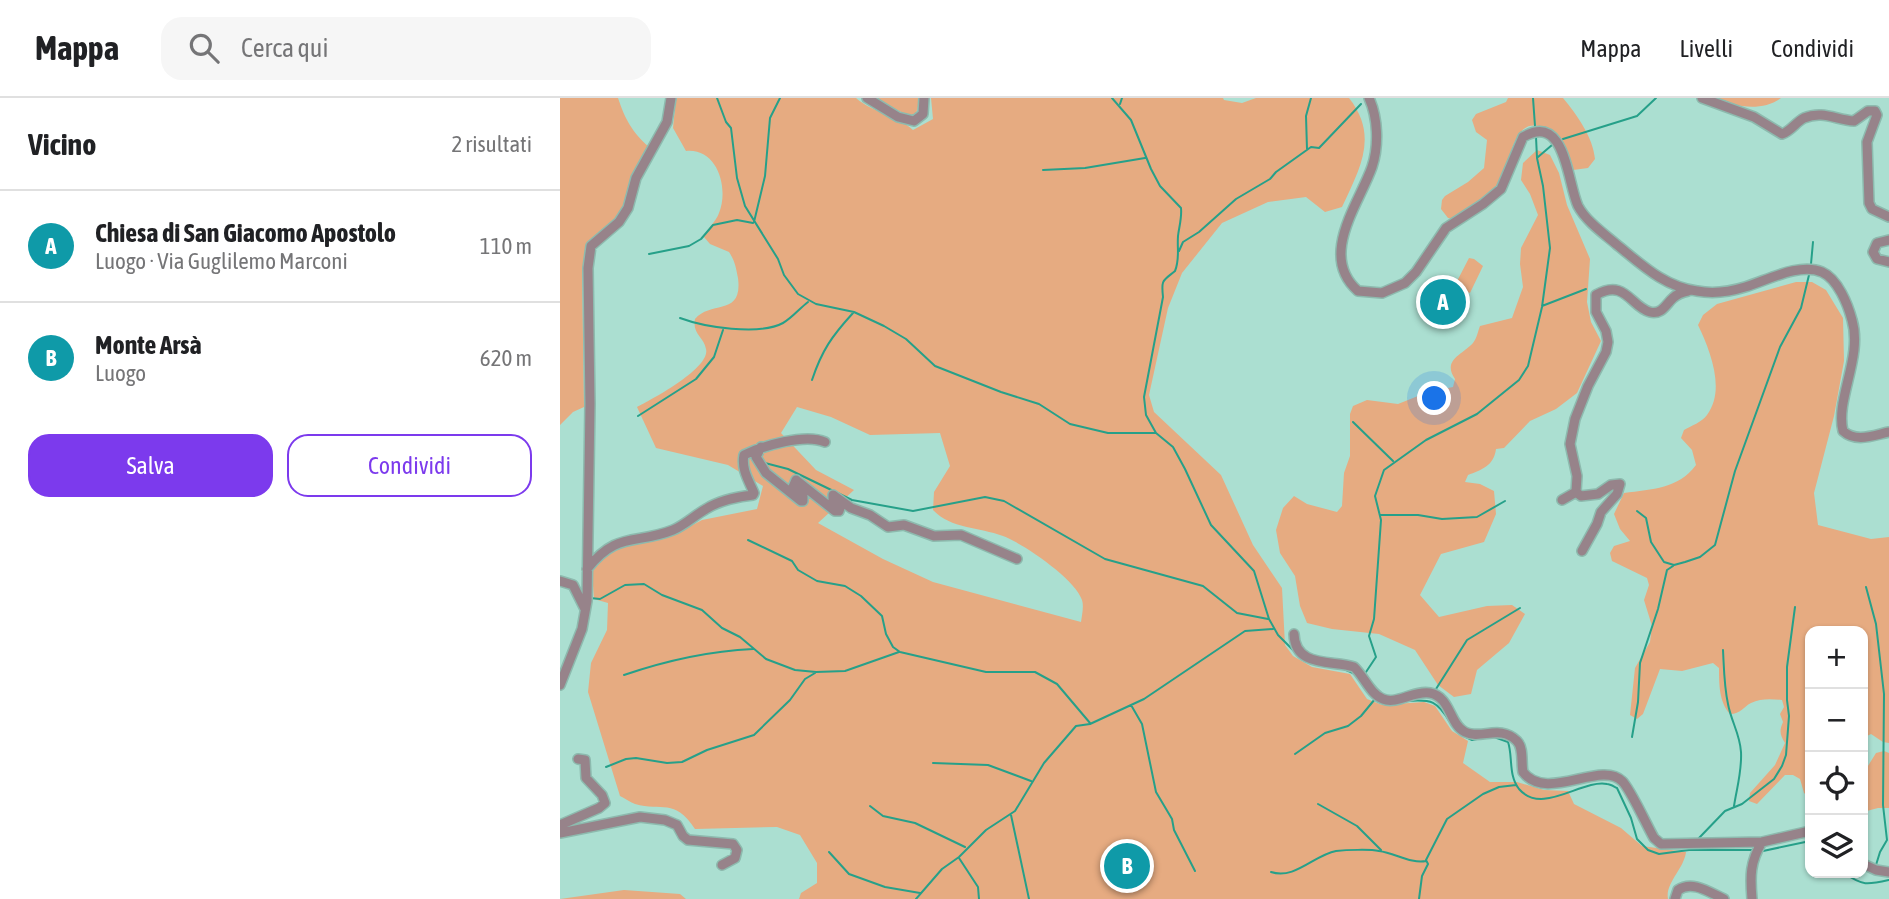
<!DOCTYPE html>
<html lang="it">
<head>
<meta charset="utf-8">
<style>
  :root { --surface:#fff; --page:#f6f6f6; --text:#202124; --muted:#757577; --line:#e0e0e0; --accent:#7c3aed }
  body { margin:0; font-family:"Asap Condensed",sans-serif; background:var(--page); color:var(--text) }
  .controls { position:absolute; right:21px; bottom:21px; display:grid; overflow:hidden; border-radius:14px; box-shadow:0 2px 5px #0004 }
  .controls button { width:63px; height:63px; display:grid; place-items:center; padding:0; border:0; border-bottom:2px solid var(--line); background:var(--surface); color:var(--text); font:35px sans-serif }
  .you { position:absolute; left:875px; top:301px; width:24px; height:24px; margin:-18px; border:5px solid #fff; border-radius:50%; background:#1a73e8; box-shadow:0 0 0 10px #1a73e833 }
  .badge { display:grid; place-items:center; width:46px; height:46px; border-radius:50%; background:var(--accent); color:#fff; font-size:23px; font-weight:700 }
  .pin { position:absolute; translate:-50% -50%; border:4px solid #fff; box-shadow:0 2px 7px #0006 }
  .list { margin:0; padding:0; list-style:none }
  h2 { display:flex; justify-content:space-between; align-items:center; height:91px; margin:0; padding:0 28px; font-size:30px }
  h2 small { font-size:23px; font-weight:400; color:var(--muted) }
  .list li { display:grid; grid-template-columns:46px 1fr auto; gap:21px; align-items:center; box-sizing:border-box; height:112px; padding:0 28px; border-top:2px solid var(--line) }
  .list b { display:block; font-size:26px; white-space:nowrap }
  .list p { margin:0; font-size:23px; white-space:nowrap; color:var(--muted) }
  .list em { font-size:23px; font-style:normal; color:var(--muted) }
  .actions { display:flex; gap:14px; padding:21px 28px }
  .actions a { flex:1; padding:16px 0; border:2px solid var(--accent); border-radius:21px; text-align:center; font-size:24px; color:var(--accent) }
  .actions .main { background:var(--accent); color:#fff }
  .icon { flex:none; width:38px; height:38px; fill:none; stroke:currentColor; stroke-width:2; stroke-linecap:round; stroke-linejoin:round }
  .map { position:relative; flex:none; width:1329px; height:801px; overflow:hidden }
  header { display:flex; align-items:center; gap:42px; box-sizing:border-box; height:98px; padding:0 35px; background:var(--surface); border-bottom:2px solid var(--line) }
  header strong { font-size:33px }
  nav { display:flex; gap:38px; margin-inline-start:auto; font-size:24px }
  .search { width:490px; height:63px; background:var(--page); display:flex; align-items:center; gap:18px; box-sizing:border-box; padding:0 24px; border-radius:21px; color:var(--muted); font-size:26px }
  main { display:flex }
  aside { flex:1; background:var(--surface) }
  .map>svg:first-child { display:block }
</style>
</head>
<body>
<header>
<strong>Mappa</strong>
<div class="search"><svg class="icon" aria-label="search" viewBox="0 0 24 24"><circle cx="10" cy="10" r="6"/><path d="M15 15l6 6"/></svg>Cerca qui</div>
<nav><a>Mappa</a><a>Livelli</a><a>Condividi</a></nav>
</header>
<main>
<aside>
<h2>Vicino<small>2 risultati</small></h2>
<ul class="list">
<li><span class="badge" style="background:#0f9aa8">A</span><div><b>Chiesa di San Giacomo Apostolo</b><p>Luogo · Via Guglilemo Marconi</p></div><em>110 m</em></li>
<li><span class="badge" style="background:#0f9aa8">B</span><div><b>Monte Arsà</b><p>Luogo</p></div><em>620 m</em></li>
</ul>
<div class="actions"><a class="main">Salva</a><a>Condividi</a></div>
</aside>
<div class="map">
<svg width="1329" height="801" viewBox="0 0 1329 801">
  <rect width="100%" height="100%" fill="#abdfd1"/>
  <path fill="#e6ab81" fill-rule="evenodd" d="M0,0H58C65,21 72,34 89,49L73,75L65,105L61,115L28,147L22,175L24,309L13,314L0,327Z
    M116,0H296C313,15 337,17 353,32L373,21L371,0H663L664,2L682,5L696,0H789C819,38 800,70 782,109L765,114L746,99L708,104L662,125L622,175L608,210L589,297L594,314L661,377L693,447L722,490L725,547L733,558L752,569L790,576L807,601L822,607L864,604L875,608L892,633L908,643L903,665L930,684H957L984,692L1008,693L1014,706L1061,730L1082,748L1126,754C1124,771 1105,785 1108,801H239L241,795L257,785V765L240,737L217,729L135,731C114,699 102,714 75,706C70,704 64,700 60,698L28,594L31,565L47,532L48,505L34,501L32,474L46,457L61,450L114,437L142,422L197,411L203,388L168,367L96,350L77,309C91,302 151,270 146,251C144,239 132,236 135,221C151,202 183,219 178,180C176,170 175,163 169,154L150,146L144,139C147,130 156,124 159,115C169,91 158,50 126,53L113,30ZM237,309L271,319L310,337L380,335L390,368L374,394L373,412C391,431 419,429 443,438C464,446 515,481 522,502C524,508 522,517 521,524L373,484L323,461L258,425L294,392L256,372L221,335Z
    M314,0H360L356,16L349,18Z
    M948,0H1003C1017,17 1033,39 1035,61L1028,70L1013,72C1007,54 1003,39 984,30C950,15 951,73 937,89C926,102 907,111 893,121L888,120L881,111L882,102L885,98L908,84L924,70L927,42L916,34L912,22L916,16L946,4Z
    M1154,0H1221C1202,14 1175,9 1154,0Z
    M977,52L990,57L999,75L1007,107L1030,161L1027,204L1031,224L1041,243L1017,295L996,311L970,323L944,350L936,351C934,368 921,372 908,377L905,384L920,386L934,393L936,416L924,444L881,456L860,497L879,519L927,508L952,507L965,516L949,545L917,572L911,596L894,599L878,587L855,552L819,536L772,531L747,525L740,508L735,478L720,455L716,432L723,410L734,398L747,406L777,414L782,408L784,375L790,358V316L793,308L807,302L838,306L868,294L893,289L895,281C882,262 902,257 913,245C917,240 918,233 920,228L952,220L963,189L960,166L961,150L978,117L970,96L961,82L963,65Z
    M909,160L914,161L923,168L910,195L894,189Z
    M1236,184H1252L1266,192L1283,220L1284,263L1274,318L1254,395L1258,427L1311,441L1329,439V645L1323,644L1311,636L1303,640V533H1250V700L1244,695L1240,681L1233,677H1225L1197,706L1189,703L1190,695L1215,667L1225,645C1220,637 1219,633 1223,624L1220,616L1224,609L1222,602C1212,601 1201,600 1191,605C1183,609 1181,616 1170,616C1159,604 1159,586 1159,570L1153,565L1122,573L1100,571L1083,616L1077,621L1070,617L1075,570L1090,544L1092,528L1084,502L1089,487L1087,480L1052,463L1050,455L1054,448L1070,443L1060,431L1054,416L1064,395C1093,391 1118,391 1136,367L1132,352L1121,340L1124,332C1131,328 1142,324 1147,317C1166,292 1150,252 1138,227L1143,217L1157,206Z
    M1324,653L1329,655V710H1318L1303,714V676L1316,655Z
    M64,792L120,796L126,801H0Z"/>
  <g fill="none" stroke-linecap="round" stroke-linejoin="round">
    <path stroke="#26a089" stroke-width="2" d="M157,0L166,24L171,30L177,80L185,108L218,161L224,177L238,196L256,206L294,214L324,228L346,241L375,268L441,294L479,306L510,326L548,335H595
      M552,0L571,22L591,71L600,88L621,110C622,120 619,129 618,138C617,151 620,161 615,173C603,183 601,181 603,199L584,299L586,317L596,335L613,349L625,371L651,427L694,473L709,521L718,537L739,558
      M973,0L975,28
      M560,6L562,0
      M1003,41L1077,18L1096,0
      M747,51L746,18L751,0
      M978,59L992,47
      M483,72L525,70L585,60
      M194,124L205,78L210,20L220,0
      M619,153L623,144L639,134L676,101L710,81L716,74L751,49L759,50L801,6
      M89,156L129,148L141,141L153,127L177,122L193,125
      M1251,166L1253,144
      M982,208L1026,191
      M120,220C144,229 199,238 223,225C232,220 240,210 248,204
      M252,282C262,252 272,238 293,215
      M78,318L136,281L154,259L163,232
      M793,324L833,363
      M205,365L228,371L292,402L353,413L425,399L444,403L545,461L643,488L677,515L708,521
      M1077,413L1086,420L1091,444L1104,464L1114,467L1125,464L1140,459L1155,447L1175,373L1220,249L1241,210L1249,177
      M821,417H858L882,421L917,419L945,403
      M188,442L232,463L238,472L257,483L285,488L301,498L322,518L326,536L333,549L340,554L426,574H475L497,586L530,625
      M1306,489L1316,526L1324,596L1323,707L1327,742L1320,754L1316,767
      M30,500L40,501L65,487L84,486L102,497L142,512L162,530L180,539L206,561L235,572L256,574L285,573L339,554
      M1163,552C1164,570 1164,588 1168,606C1171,623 1180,636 1181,654C1182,673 1177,689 1174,708
      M784,571L795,576
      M806,574L816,559L809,538L814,521L821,422L815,398L824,372L866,342L917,316L959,282L968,268L982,209L990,150L983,88L977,60L976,39
      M64,577C105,563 150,553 193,551
      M876,591L907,542L960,510
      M847,603C872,601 877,603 890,624
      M571,607L582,626L596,694L612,721L614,732L635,773
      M904,638L912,642L922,640
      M934,639L948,644C953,658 948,677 959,691C982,718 1022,681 1047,686C1050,686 1053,688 1057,690L1071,720L1077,741L1088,752L1099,756L1129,752H1192
      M1072,639L1078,604L1080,565L1098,511L1107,472L1113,468
      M735,656L765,635L788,628L801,618L815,601
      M373,665L428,667L471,683
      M46,669L66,661L76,660L107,665L122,664L147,652L194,637L230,602L245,581L255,575
      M758,706L797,728L821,752
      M310,708L323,718L355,725L405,749
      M451,717L469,801
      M1139,740L1165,713L1182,706L1214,681L1222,668L1226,657L1229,618L1227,602V569L1235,509
      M1203,753L1250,743
      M269,754L289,776L325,789L360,795
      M399,760L418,789L419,801
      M711,774C735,782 754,757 776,753C786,752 810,751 819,753C835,755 851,766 866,763
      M1284,775C1303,788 1307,787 1329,782
      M356,801L382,771L399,759L426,732L455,713L484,665L516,628L530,626L584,601L685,533L713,531
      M859,801L862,778L868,766L866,762L887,721L923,696L939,689L956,687"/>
    <g stroke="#8dbaae" stroke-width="12">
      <path id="minor" d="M307,0L338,19L354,23L363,16L364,0
        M809,0C818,20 819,48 812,69C799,106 758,158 798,193L822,195L845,185L856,174L886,130L923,106L941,91L963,39C1006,14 1007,84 1018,108C1026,123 1043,135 1056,146C1081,166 1104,189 1137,193C1153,196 1169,194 1185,189C1206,183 1239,164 1262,174C1278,181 1288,207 1292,222C1303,259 1275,302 1283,333C1296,345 1314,337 1329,334
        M1142,0L1194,19L1222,36C1231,33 1236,24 1244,20C1263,12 1276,22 1294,23L1308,13H1315L1317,17L1307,44L1309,105L1312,111L1329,119
        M1329,142L1317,145L1313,154L1317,161L1329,164
        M201,349L196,359L206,375L241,403H243V398L233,389L236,382L275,413H279L280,410L273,401V397L291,410L310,417L328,429L344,427L374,438L401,437L457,461
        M1016,394L1017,378L1010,346L1015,321L1028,288L1046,254L1048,244L1046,233L1036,214V197C1065,180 1071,209 1090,214C1102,217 1106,206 1113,200C1117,196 1123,194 1128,193
        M1016,394L1021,398L1038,396L1051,387L1060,386L1057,396L1041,414L1037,426L1022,453
        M1002,402L1016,394
        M27,471C57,433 75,447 113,432C125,427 135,417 146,411C160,402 176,399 193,397L194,395C189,383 181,371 184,357C203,348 245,335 265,344
        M0,483L13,487L25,511
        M734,536C735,570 772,562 794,569C804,578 810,596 823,601C837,607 854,592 870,595C891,599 889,626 905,634C921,642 940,626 957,643C964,650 961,665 963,674C986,705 1041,662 1062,683C1070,690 1087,728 1094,740L1101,746L1202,744L1250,733
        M0,587L22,531L27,503L30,306L28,170L31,148L59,124L68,110L76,80L107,24L111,0
        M0,727L39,710L45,705L42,697L26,680L25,662L18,661
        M0,735L80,719L105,722L117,727L123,738L128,742L173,746L177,752L175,760L162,767
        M1303,766L1316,772L1329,774
        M1115,801L1118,792C1132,782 1149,794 1164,801
        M1192,801C1190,778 1190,764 1202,744"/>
    </g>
    <use href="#minor" stroke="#97838a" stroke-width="9"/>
  </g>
</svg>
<div class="controls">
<button>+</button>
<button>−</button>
<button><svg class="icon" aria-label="locate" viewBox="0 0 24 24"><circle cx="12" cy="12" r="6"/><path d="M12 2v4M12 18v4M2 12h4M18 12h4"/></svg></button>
<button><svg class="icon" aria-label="layers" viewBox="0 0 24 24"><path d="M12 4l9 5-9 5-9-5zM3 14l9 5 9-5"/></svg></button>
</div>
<div class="you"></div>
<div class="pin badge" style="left:883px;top:204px;background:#0f9aa8">A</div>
<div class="pin badge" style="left:567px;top:768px;background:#0f9aa8">B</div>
</div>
</main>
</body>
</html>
